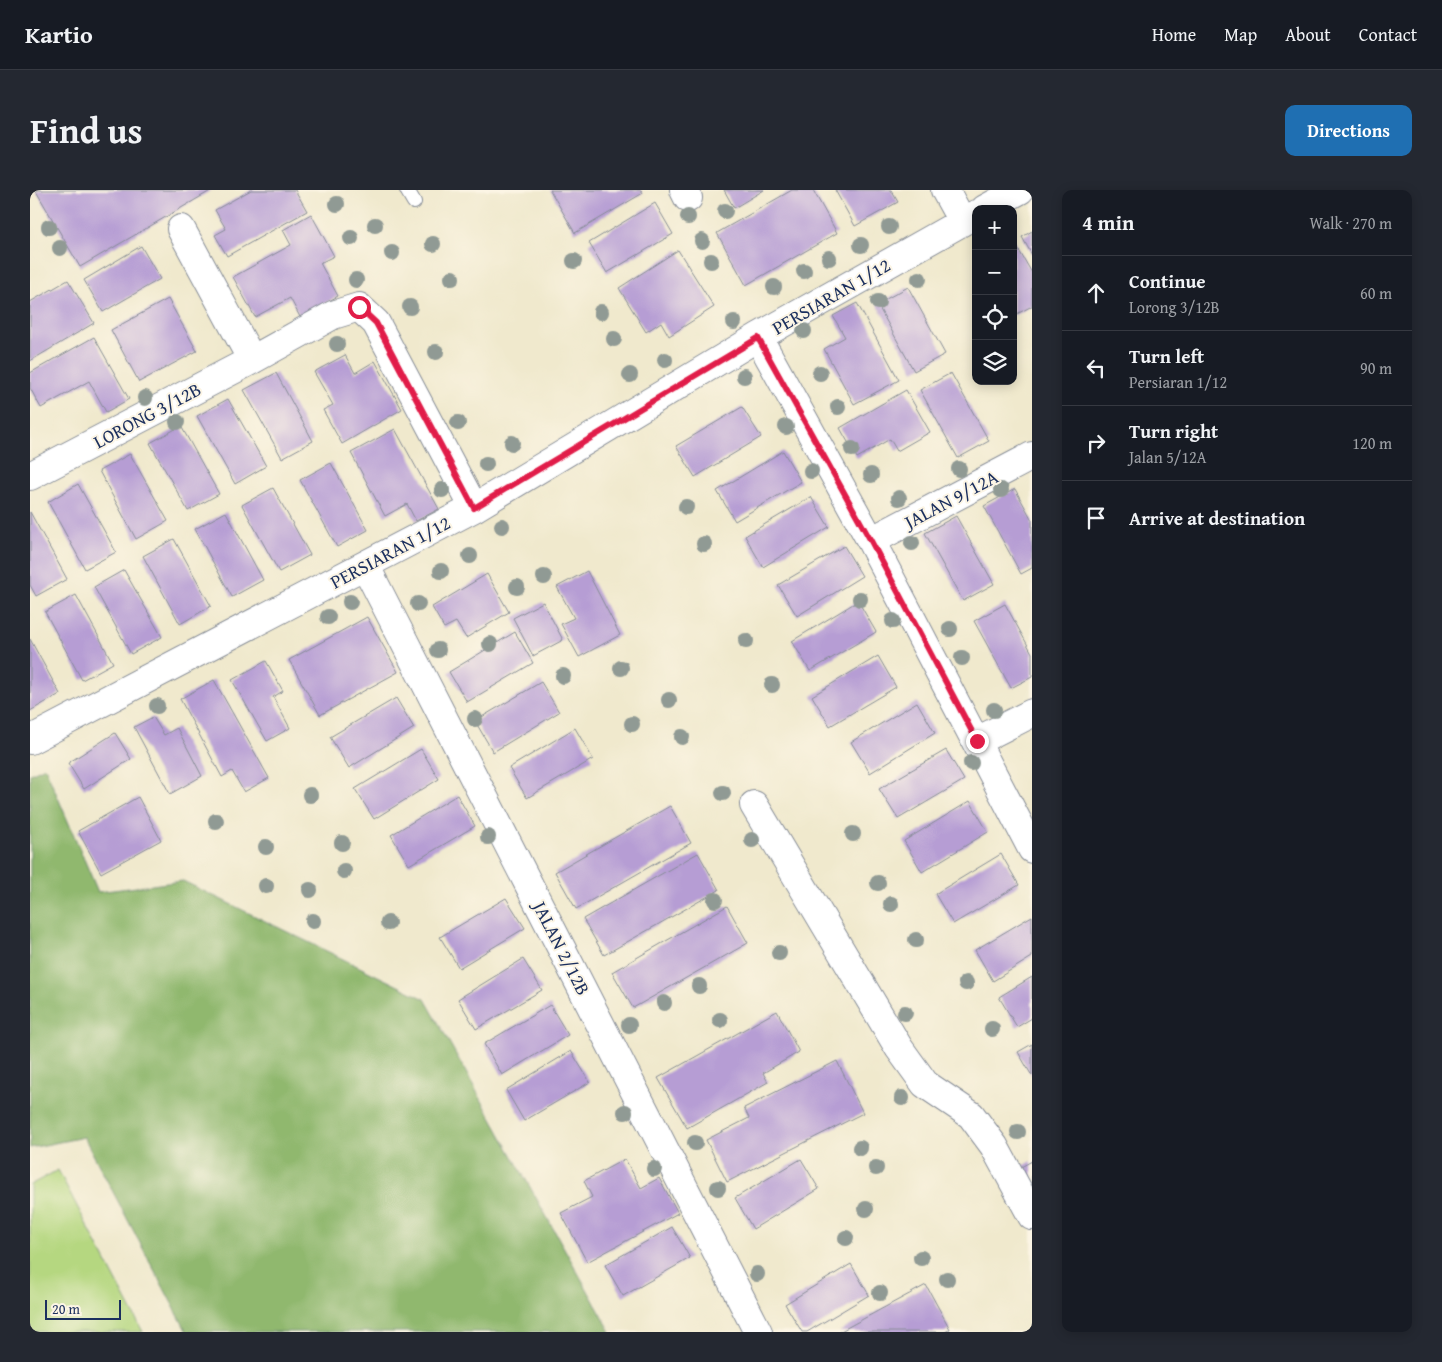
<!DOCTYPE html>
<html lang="en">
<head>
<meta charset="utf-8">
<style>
  :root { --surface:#171b24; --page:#242831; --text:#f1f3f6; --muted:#9ea1a6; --line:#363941; --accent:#1f6fb2 }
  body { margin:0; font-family:"Gentium Book Plus",serif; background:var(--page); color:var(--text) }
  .controls { position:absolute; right:15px; top:15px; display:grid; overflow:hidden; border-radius:10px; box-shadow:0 2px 12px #0003 }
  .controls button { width:45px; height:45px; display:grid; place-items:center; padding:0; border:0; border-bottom:1px solid var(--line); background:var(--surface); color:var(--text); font:25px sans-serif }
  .scale { position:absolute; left:15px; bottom:12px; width:76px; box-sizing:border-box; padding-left:5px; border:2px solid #1b2f5e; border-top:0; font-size:14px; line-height:18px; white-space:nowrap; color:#1b2f5e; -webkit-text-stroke:4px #fcf5e5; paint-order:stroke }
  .stop { position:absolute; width:15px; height:15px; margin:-11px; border:4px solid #e11d48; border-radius:50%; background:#fff }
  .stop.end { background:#e11d48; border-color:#fff; box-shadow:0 1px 5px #0008 }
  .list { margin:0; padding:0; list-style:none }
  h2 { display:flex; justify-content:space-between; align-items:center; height:65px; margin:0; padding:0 20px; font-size:21px }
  h2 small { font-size:16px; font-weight:400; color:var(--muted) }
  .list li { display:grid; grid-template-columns:32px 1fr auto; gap:15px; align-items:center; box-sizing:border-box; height:75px; padding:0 20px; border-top:1px solid var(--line) }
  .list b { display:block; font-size:19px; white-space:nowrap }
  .list p { margin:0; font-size:16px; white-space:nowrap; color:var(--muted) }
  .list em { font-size:16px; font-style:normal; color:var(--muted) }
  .icon { flex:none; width:28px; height:28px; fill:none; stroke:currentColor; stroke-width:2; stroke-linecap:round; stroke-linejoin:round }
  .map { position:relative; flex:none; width:1002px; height:1142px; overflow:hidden; border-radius:10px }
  header { display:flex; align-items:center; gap:30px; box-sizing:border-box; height:70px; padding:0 25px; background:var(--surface); border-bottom:1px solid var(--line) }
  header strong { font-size:24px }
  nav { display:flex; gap:28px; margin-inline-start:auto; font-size:18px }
  .intro { display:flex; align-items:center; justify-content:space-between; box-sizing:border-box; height:120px; padding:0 30px }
  h1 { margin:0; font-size:35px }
  .button { padding:12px 22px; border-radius:10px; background:var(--accent); color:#fff; font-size:18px; font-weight:700 }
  main { display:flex; gap:30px; padding:0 30px }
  aside { flex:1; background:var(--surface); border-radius:10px; box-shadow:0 2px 12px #0003 }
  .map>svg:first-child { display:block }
</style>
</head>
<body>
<header>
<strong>Kartio</strong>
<nav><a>Home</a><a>Map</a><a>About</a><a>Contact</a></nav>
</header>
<div class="intro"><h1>Find us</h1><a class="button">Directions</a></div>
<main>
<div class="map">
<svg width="1002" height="1142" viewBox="0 0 1002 1142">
  <rect width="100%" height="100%" fill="#fcf5e5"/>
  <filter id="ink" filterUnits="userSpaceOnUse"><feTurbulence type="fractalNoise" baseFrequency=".02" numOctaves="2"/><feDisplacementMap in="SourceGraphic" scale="10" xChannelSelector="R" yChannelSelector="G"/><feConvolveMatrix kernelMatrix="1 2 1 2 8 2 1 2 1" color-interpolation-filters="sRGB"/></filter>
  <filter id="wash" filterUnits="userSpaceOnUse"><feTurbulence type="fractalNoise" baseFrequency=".0096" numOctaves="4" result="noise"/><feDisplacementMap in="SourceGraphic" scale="20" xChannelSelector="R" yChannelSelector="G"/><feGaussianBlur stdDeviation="1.12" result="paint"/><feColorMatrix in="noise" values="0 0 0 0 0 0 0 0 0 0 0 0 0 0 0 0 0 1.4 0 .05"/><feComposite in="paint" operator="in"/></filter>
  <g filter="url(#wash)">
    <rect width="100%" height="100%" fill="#f0e9cd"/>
    <path fill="#b5d780" stroke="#68836f" d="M28,980L113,1142H0V995Z"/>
    <path fill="#90b86e" stroke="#567466" d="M15,577L68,702L153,691L395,809L581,1142H157L54,947L0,958V584Z"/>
    <g id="blocks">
      <path fill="#b69dd4" d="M9,0H182L50,77L6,1Z
        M221,0H265L277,21L197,66L185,45L196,39L185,20Z
        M520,0H611L613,3L545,43Z
        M694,0H734L704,18Z
        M762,0H783L807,43L716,95L687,43Z
        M805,0H861L868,12L825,36Z
        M625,13L643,44L577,83L559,53Z
        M281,24L304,66L290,73L308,106L270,127L260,108L225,127L203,87L261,55L253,40Z
        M1002,41V65L992,47Z
        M983,50L1002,83V116L985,125L983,122Z
        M111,56L130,89L73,122L54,90Z
        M648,60L684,117L639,146L631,132L616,142L589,98Z
        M38,90L64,133L0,171V112Z
        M878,97L915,164L884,181L847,114Z
        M138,109L167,161L109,192L81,140Z
        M827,113L869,190L824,214L794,159L815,147L803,126Z
        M64,147L99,209L76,222L59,191L11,218L0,198V183Z
        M315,165L325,183L345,171L372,219L312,254L293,220L303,215L284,182Z
        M246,183L283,251L252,268L214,200Z
        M921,183L959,251L928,268L890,200Z
        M876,200L900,242L867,261L860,249L827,268L810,238Z
        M198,209L236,276L205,294L167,226Z
        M712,217L731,247L665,287L646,256Z
        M151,236L189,304L158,321L120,253Z
        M365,239L409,319L386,331L377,314L355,326L321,263Z
        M753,261L771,292L705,331L687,301Z
        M100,264L138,331L106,349L69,281Z
        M301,273L338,340L307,357L270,290Z
        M48,294L86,362L55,379L18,312Z
        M243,298L280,365L249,382L212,315Z
        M985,299L1002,330V378L991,384L954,316Z
        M781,307L799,337L733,377L715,346Z
        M0,322L37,389L6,406L0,395Z
        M196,322L233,390L202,407L165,339Z
        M926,326L964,394L933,411L895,343Z
        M144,349L181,416L150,434L113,366Z
        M814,356L832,386L767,426L748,395Z
        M94,380L132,447L101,464L64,397Z
        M557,381L590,445L549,467L531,434L544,428L527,397Z
        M457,384L479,422L436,448L426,432L414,438L402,417Z
        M46,405L83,473L52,490L15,422Z
        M828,411L846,442L780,481L762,451Z
        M513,412L533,450L503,466L483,428Z
        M975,414L1002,463V487L981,498L944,431Z
        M337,427L368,482L290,525L259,470Z
        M485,442L503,473L437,512L419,482Z
        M0,449L30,504L0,521Z
        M848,466L866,497L800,536L782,506Z
        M236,471L253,501L243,507L260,538L237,551L202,490Z
        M184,490L239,588L214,602L202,581L192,587L150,509Z
        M511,492L529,522L463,562L445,531Z
        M366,508L384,538L319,578L300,547Z
        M887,512L905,543L840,583L821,552Z
        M123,527L134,545L147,538L172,586L140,604L104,537Z
        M545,538L563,569L497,608L479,578Z
        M85,543L101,569L54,599L38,573Z
        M391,559L409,589L344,629L325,599Z
        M916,560L934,590L868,629L849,599Z
        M427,605L445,636L379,675L361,645Z
        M108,607L131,650L71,683L48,641Z
        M940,611L958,642L892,682L874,651Z
        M640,616L661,653L546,719L525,682Z
        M668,663L689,700L574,765L553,729Z
        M971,664L989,695L923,734L905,704Z
        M476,708L495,738L429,778L410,747Z
        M697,716L718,753L603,818L582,782Z
        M1002,726V767L963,791L945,760Z
        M493,769L512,800L446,839L428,809Z
        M1002,787V828L987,837L969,807Z
        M520,815L538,845L472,885L454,854Z
        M747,821L769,862L733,883L738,892L657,938L628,888Z
        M1002,854V886L988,862Z
        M541,861L560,892L494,931L476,900Z
        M807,871L833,923L697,992L676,950L719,928L714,918Z
        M595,969L611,998L629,988L648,1023L557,1072L531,1023L562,1007L554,991Z
        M771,969L789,999L723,1039L705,1008Z
        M1002,971V998L991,977Z
        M642,1037L660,1068L593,1106L575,1075Z
        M821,1074L839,1105L777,1142H772L755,1114Z
        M896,1095L920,1139L915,1142H809Z"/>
    </g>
  </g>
  <g filter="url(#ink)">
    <use href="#blocks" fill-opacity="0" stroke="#868c96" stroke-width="1"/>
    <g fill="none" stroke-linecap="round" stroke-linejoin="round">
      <g stroke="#868c96" stroke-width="16">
        <path id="lane" d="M377,0L384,12"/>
      </g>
      <g stroke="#868c96" stroke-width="30">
        <path id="street" d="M654,0L658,8
          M915,0L932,31
          M955,19L990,0
          M151,39L222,170
          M728,147L841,351L1002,659
          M0,286L222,170L303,125L329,117L346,133L444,318
          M841,351L1002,266
          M335,375L728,1142
          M0,550L444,318L728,147L946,24
          M947,551L1002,523
          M724,615L869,858L895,894L941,925L964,956L1002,1026"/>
      </g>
      <use href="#lane" stroke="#fff" stroke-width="14"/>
      <use href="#street" stroke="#fff" stroke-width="28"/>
    </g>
    <g fill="#909a94">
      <circle cx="307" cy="14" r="8"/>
      <circle cx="695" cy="21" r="8"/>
      <circle cx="658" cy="27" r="8"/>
      <circle cx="345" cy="35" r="8"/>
      <circle cx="19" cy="37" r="8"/>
      <circle cx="859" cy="37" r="8"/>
      <circle cx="321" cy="48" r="8"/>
      <circle cx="672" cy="51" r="8"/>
      <circle cx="403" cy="54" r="8"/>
      <circle cx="831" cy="55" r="8"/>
      <circle cx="30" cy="58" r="8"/>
      <circle cx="362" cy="63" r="8"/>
      <circle cx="799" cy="68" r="8"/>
      <circle cx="544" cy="71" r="8"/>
      <circle cx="681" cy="71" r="8"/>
      <circle cx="774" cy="81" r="8"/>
      <circle cx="422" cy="88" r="8"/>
      <circle cx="889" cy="89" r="8"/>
      <circle cx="326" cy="90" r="8"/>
      <circle cx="744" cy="97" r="8"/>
      <circle cx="848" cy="112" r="8"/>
      <circle cx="380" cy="117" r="8"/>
      <circle cx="571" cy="122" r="8"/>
      <circle cx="704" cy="132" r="8"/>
      <circle cx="774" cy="141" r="8"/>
      <circle cx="584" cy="149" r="8"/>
      <circle cx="307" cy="154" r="8"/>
      <circle cx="406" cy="162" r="8"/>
      <circle cx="635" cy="170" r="8"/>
      <circle cx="790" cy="183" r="8"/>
      <circle cx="600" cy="185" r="8"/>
      <circle cx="714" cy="186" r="8"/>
      <circle cx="115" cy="208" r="8"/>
      <circle cx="808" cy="217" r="8"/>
      <circle cx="147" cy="232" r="8"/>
      <circle cx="428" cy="233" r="8"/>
      <circle cx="756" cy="237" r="8"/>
      <circle cx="482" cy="253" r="8"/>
      <circle cx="822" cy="259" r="8"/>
      <circle cx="456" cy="274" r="8"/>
      <circle cx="929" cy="279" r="8"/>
      <circle cx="781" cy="281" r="8"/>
      <circle cx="841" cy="285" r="8"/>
      <circle cx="412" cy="300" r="8"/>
      <circle cx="971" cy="300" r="8"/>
      <circle cx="869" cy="308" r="8"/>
      <circle cx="656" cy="317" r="8"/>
      <circle cx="472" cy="336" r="8"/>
      <circle cx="882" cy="353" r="8"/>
      <circle cx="674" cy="354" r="8"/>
      <circle cx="440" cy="366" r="8"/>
      <circle cx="411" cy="381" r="8"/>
      <circle cx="514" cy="387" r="8"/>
      <circle cx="487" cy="397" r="8"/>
      <circle cx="830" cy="409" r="8"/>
      <circle cx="320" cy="412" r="8"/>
      <circle cx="388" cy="414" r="8"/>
      <circle cx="298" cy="427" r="8"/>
      <circle cx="863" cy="431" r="8"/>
      <circle cx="920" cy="439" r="8"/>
      <circle cx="716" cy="451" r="8"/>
      <circle cx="460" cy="454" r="8"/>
      <circle cx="408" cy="460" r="8"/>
      <circle cx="932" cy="468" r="8"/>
      <circle cx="591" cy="478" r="8"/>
      <circle cx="533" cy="486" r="8"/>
      <circle cx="742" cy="495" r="8"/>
      <circle cx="639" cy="510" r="8"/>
      <circle cx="127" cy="516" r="8"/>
      <circle cx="964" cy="520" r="8"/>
      <circle cx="445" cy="529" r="8"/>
      <circle cx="602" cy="534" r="8"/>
      <circle cx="652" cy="547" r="8"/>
      <circle cx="941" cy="573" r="8"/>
      <circle cx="693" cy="603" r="8"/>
      <circle cx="280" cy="605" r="8"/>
      <circle cx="186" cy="631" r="8"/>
      <circle cx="823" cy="644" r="8"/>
      <circle cx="458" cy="647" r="8"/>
      <circle cx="722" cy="650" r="8"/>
      <circle cx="312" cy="653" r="8"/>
      <circle cx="236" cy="657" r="8"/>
      <circle cx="314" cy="681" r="8"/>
      <circle cx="848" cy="693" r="8"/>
      <circle cx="236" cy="696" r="8"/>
      <circle cx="280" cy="700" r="8"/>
      <circle cx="685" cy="710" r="8"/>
      <circle cx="861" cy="714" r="8"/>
      <circle cx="283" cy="731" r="8"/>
      <circle cx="358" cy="733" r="8"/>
      <circle cx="886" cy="750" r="8"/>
      <circle cx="749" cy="763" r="8"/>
      <circle cx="936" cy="793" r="8"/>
      <circle cx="669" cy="796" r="8"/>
      <circle cx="634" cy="813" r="8"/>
      <circle cx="875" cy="823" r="8"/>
      <circle cx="690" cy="830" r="8"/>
      <circle cx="599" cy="835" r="8"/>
      <circle cx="962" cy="839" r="8"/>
      <circle cx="872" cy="908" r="8"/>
      <circle cx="595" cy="922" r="8"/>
      <circle cx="988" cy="942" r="8"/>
      <circle cx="665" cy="953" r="8"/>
      <circle cx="830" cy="958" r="8"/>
      <circle cx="846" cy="978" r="8"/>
      <circle cx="624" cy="979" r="8"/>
      <circle cx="688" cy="998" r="8"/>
      <circle cx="836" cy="1019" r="8"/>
      <circle cx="816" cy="1048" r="8"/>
      <circle cx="891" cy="1068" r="8"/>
      <circle cx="727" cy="1084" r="8"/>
      <circle cx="917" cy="1089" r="8"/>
      <circle cx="850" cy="1103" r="8"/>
    </g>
  </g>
  <g fill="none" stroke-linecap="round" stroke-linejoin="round" filter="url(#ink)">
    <path stroke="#e11d48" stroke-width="6" d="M329,117L346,133L444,318L728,148L841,351L947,551"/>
  </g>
  <g text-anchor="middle" stroke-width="4" stroke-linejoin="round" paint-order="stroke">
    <g font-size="19" fill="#1b2f5e" stroke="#fcf5e5">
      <text transform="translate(801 106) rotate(-30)" y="7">PERSIARAN 1/12</text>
      <text transform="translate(117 225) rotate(-28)" y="7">LORONG 3/12B</text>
      <text transform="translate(921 309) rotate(-28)" y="7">JALAN 9/12A</text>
      <text transform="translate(360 362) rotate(-28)" y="7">PERSIARAN 1/12</text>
      <text transform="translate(532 758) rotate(63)" y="7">JALAN 2/12B</text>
    </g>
  </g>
</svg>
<div class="controls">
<button>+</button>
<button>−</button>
<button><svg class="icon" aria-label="locate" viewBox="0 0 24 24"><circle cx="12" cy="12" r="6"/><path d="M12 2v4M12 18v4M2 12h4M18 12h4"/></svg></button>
<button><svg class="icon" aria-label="layers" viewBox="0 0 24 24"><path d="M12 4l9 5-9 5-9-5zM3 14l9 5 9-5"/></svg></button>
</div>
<div class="scale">20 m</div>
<div class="stop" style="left:329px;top:117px"></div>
<div class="stop end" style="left:947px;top:551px"></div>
</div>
<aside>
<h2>4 min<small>Walk · 270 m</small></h2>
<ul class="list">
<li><svg class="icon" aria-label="ahead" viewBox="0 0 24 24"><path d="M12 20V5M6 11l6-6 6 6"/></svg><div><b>Continue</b><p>Lorong 3/12B</p></div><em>60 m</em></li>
<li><svg class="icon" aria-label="left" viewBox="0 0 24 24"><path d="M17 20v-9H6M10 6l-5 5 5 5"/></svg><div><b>Turn left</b><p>Persiaran 1/12</p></div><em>90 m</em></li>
<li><svg class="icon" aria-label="right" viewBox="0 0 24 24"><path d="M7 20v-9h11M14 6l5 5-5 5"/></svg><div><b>Turn right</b><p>Jalan 5/12A</p></div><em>120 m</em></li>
<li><svg class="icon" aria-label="arrive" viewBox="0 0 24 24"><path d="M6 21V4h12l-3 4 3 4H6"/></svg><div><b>Arrive at destination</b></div></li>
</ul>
</aside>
</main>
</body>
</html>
